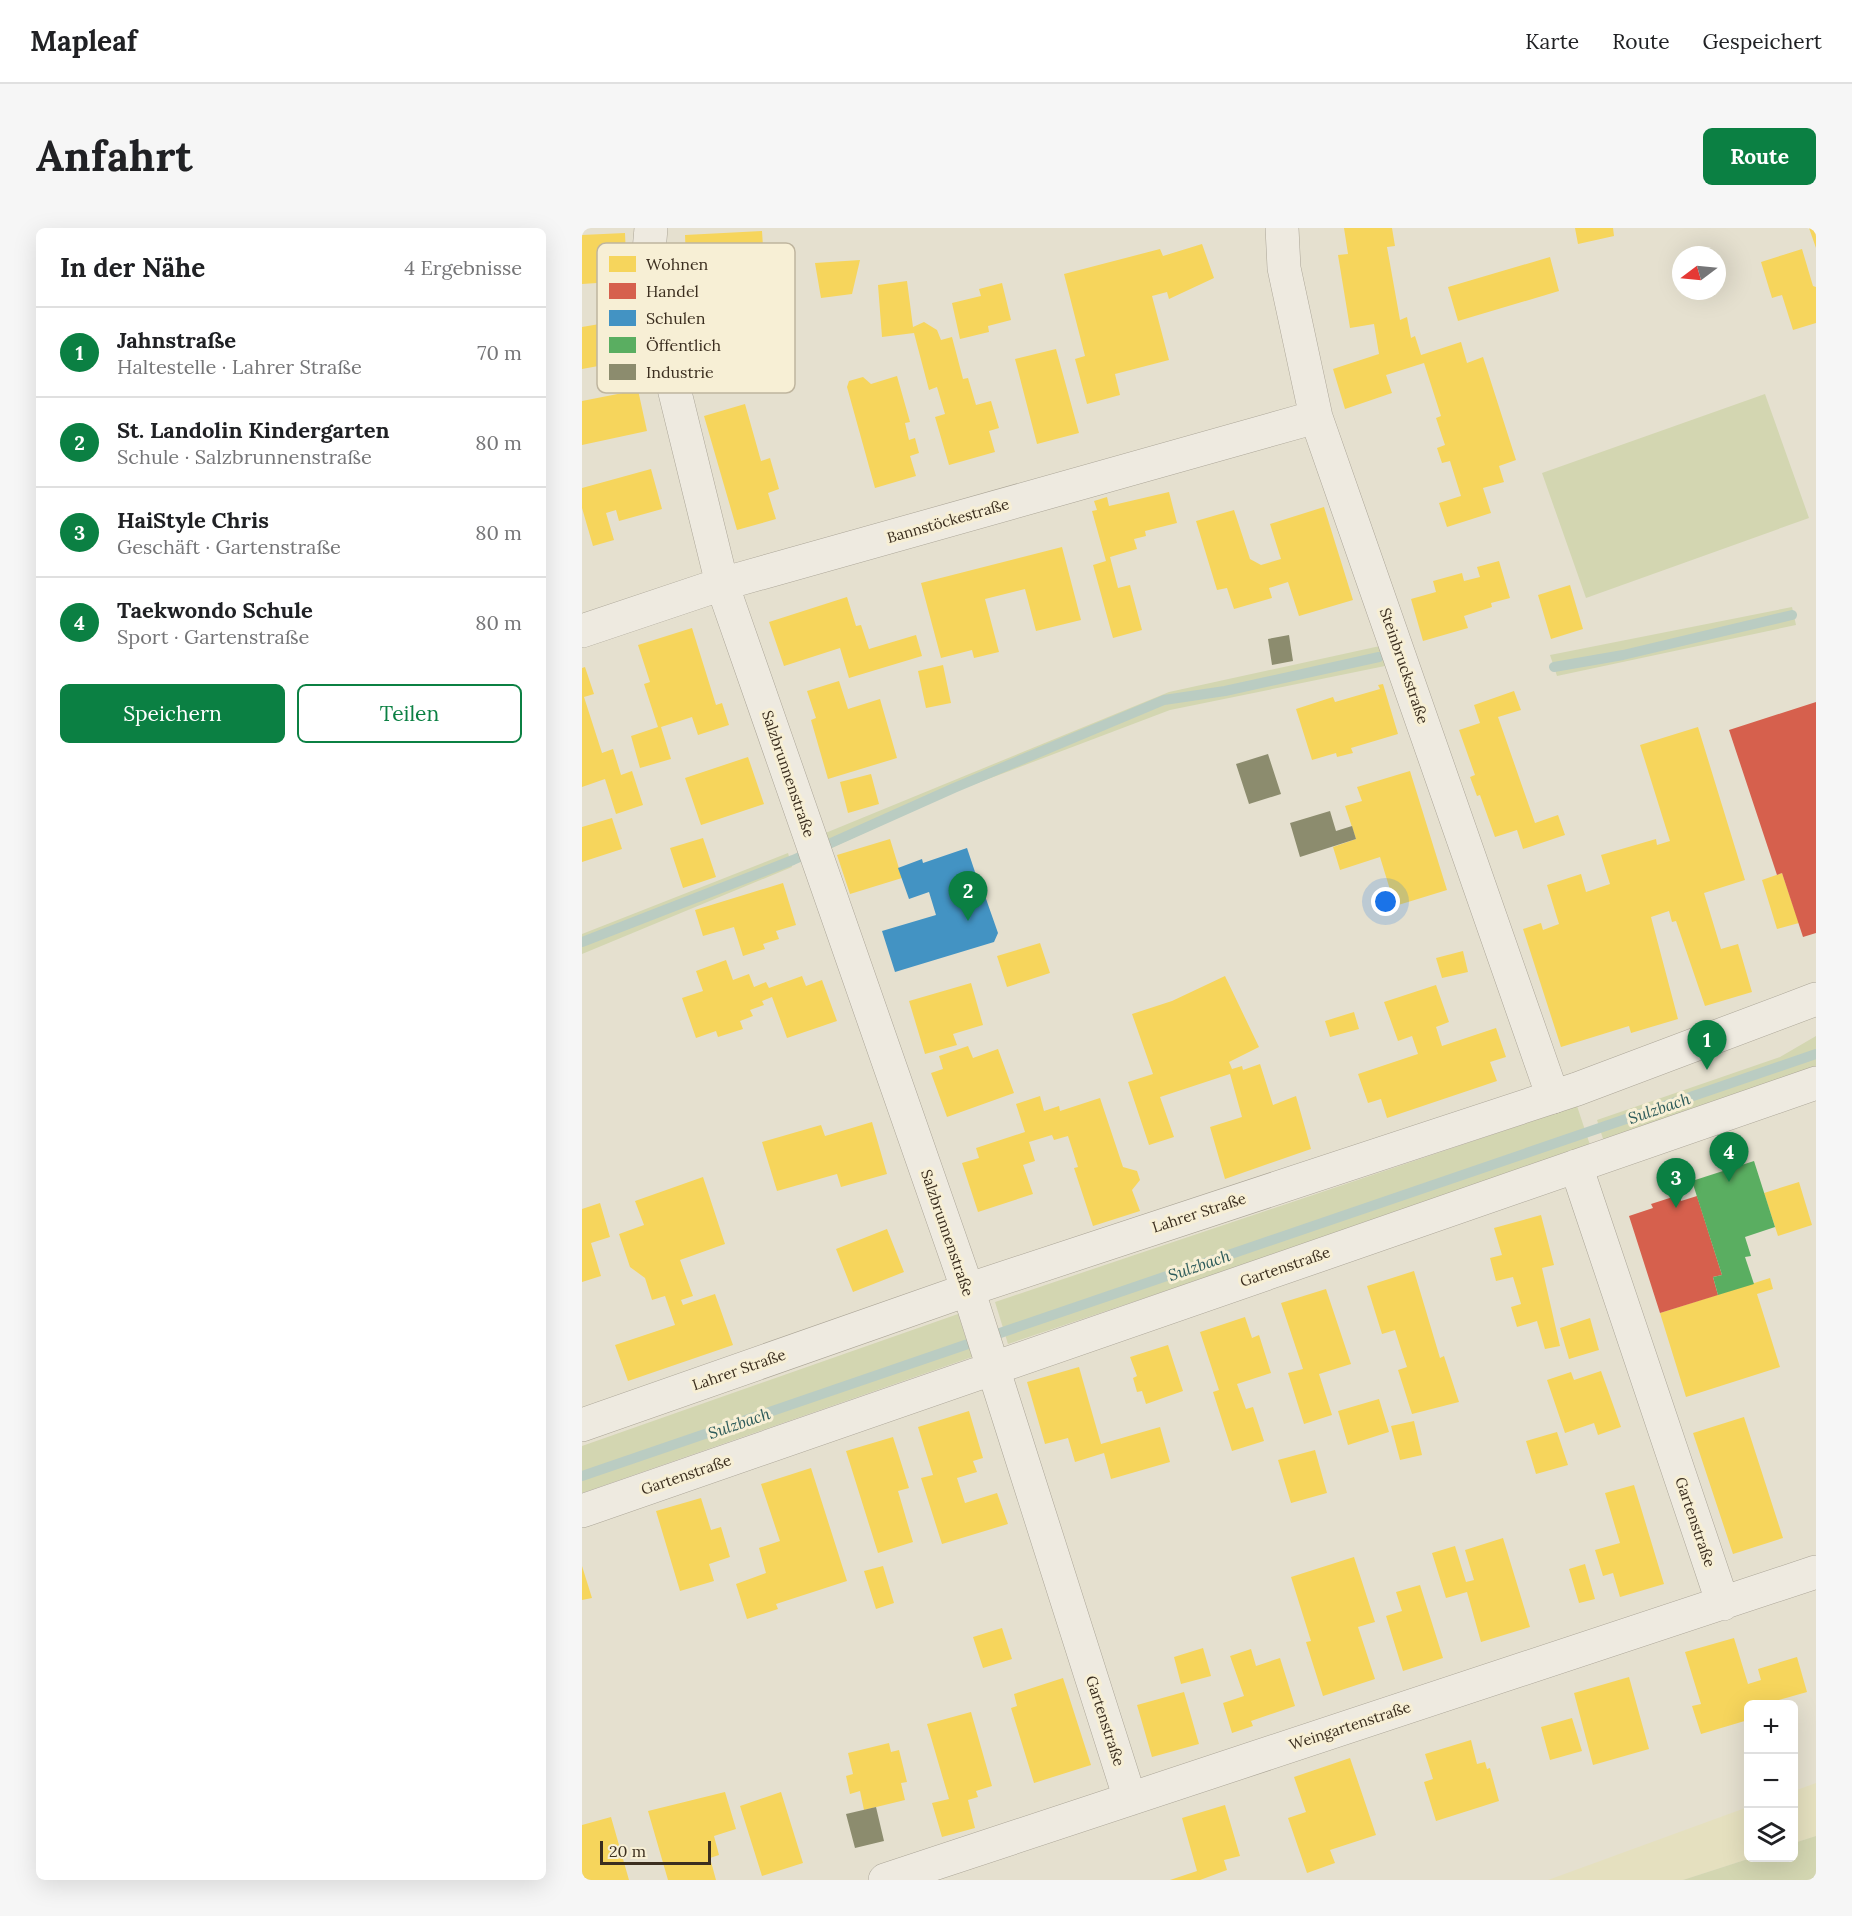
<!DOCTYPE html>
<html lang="de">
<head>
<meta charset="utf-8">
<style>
  :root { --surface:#fff; --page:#f6f6f6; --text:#202124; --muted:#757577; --line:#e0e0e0; --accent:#0b8043 }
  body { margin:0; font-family:Lora,serif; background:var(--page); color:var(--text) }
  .controls { position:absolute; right:18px; bottom:18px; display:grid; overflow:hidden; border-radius:9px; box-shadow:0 6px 24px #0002 }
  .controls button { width:54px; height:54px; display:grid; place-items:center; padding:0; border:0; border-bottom:2px solid var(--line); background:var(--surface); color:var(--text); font:30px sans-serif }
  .compass { position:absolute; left:1090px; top:18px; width:54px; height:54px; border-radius:50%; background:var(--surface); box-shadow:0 6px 24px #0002; rotate:254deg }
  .scale { position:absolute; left:18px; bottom:15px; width:111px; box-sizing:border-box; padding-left:6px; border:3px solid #3b2e1f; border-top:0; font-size:16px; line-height:21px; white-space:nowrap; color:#3b2e1f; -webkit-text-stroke:4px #f7efd5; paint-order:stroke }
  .you { position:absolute; left:804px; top:674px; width:21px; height:21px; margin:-15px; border:4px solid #fff; border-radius:50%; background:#1a73e8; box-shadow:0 0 0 9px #1a73e833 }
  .badge { display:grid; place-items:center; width:39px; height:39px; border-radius:50%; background:var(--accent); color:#fff; font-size:20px; font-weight:700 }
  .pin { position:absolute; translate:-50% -50px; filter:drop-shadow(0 2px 3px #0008) }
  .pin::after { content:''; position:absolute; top:32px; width:21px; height:18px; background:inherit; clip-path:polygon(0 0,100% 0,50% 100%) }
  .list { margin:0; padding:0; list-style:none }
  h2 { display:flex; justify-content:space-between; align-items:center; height:78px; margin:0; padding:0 24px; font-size:26px }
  h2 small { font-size:20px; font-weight:400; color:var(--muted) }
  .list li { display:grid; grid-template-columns:39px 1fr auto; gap:18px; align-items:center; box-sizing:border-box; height:90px; padding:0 24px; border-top:2px solid var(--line) }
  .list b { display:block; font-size:22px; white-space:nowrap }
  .list p { margin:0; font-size:20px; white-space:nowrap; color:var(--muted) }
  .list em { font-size:20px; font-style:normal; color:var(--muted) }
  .actions { display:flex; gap:12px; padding:18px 24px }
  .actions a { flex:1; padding:14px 0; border:2px solid var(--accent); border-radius:9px; text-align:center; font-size:21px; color:var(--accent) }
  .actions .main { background:var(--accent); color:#fff }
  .icon { flex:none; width:33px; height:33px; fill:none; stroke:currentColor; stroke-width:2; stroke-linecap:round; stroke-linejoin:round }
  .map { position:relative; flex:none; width:1234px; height:1652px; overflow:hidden; border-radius:9px }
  header { display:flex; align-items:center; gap:36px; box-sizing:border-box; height:84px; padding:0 30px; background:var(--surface); border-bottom:2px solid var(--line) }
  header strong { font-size:28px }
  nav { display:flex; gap:33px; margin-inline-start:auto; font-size:21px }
  .intro { display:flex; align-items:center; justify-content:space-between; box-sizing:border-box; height:144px; padding:0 36px }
  h1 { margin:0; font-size:42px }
  .button { padding:15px 27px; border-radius:9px; background:var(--accent); color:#fff; font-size:21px; font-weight:700 }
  main { display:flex; gap:36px; padding:0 36px }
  aside { flex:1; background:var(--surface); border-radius:9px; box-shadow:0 6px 24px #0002 }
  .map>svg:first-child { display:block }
</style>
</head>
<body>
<header>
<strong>Mapleaf</strong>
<nav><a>Karte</a><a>Route</a><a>Gespeichert</a></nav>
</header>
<div class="intro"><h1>Anfahrt</h1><a class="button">Route</a></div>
<main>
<aside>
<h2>In der Nähe<small>4 Ergebnisse</small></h2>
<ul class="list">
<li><span class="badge">1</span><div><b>Jahnstraße</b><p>Haltestelle · Lahrer Straße</p></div><em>70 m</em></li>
<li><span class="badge">2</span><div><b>St. Landolin Kindergarten</b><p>Schule · Salzbrunnenstraße</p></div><em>80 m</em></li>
<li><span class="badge">3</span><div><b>HaiStyle Chris</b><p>Geschäft · Gartenstraße</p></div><em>80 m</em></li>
<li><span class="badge">4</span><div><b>Taekwondo Schule</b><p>Sport · Gartenstraße</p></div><em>80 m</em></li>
</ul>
<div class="actions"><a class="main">Speichern</a><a>Teilen</a></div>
</aside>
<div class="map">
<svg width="1234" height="1652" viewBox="0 0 1234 1652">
  <rect width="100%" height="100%" fill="#e5e0cf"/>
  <path fill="#e5e0bf" d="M1234,1555V1608L1212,1615V1563Z
    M1166,1579V1630H1169L1101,1652H966Z"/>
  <path fill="#d3d6b1" d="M1183,166L1227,290L1004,370L960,245Z
    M1210,379L1214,397L975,448L968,427Z
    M798,418L803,438L588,482L377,562L247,621L241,606L587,464Z
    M206,625L210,639L0,726V706Z
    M1234,808V843L1022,914L1015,892L1198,829Z
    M995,878L1009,920L426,1116L413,1074Z
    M376,1086L390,1129L0,1265V1218Z
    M1234,1608V1652H1101L1169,1630H1212V1615Z"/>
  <path fill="#f6d55c" d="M762,0H810L813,18L805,19L818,92L825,89L829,110L833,108L839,127L879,114L885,135L901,129L934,232L917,238L922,254L901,260L909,285L865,299L857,275L879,268L868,233L860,235L855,220L863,217L854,190L859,188L842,135L804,147L810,165L763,181L751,141L797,126L792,96L768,100L756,27L766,26Z
    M993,0H1031L1032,8L996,16Z
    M1227,0H1234V20Z
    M180,3L183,51L105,55L103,7Z
    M43,5L45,53L0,56V7Z
    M620,16L632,50L587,71L585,64L570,68L587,132L533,146L538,167L505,176L493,131L503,128L482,46L578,21L581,28Z
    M1220,21L1231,58L1234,59V95L1211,102L1200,67L1190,70L1179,34Z
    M968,29L977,63L876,93L866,59Z
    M278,32L270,66L239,70L233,35Z
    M325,53L331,99L342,94L355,102L359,112L370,109L381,151L386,150L394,177L409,173L417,200L407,203L413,224L367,237L353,189L363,186L355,159L347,162L332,105L300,109L296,57Z
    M420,55L429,92L406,98L407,104L378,111L370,75L399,68L397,61Z
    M41,92L49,132L0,141V99Z
    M474,121L497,205L455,216L433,131Z
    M315,148L328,194L323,195L327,212L333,210L337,225L328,228L334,248L293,260L265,159L267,153L281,149L289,156Z
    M56,162L65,203L0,217V173Z
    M163,176L179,233L188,230L197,261L186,265L194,291L155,302L122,188Z
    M69,241L80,281L37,293L34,282L24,285L32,312L11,318L0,280V260Z
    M587,264L595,295L563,303L564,308L552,311L555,321L528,329L536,360L548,357L560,402L531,410L511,337L524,333L510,283L515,282L512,273L525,269L527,278Z
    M742,279L771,372L717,388L706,354L687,360L690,370L652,381L645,360L635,362L614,293L652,282L668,331L679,337L699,331L688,296Z
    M480,319L499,392L454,403L443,361L403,371L417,424L392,430L390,422L359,430L339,355Z
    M917,333L928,370L909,375L910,379L882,388L886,400L841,413L829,371L854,364L851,353L880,345L882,353L898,349L895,339Z
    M988,357L1001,401L969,411L956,367Z
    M265,369L274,398L279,397L287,421L334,407L340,428L267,450L258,420L202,438L187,394Z
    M110,400L134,477L140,475L147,497L116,507L110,489L79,499L89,531L58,540L49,508L76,499L62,456L68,454L56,417Z
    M361,437L369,475L344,480L336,443Z
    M3,439L12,466L2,469L20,525L31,521L39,547L50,543L61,577L34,586L23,551L0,559V440Z
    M257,453L266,481L298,471L315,530L246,551L229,492L234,490L225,463Z
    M801,456L816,506L769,520L771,525L755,529L754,525L730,532L714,481L751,469L753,474L798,461L796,457Z
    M932,463L939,482L916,489L953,595L976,587L983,607L941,621L935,602L913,609L898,567L895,568L888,549L893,547L877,502L898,495L892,477Z
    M1116,499L1163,652L1122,665L1139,721L1156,716L1170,764L1123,778L1094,693L1090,694L1087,683L1069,689L1096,791L1049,805L1047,798L979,819L941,701L959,695L961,702L977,696L965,657L999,646L1004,664L1028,656L1019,627L1074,611L1075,617L1088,613L1058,517Z
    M166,529L182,576L119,597L103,550Z
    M828,543L865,662L813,678L798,629L758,642L751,619L774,611L763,578L780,573L775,559Z
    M289,546L297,576L266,585L258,554Z
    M30,590L40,621L0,634V599Z
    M121,610L134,649L101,660L88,620Z
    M308,611L320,650L268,666L255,627Z
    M1200,645L1217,695L1195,701L1180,652Z
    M201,655L214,697L194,703L197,711L181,716L183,721L161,728L152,699L121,708L113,682Z
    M458,715L468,745L425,759L415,728Z
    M881,723L886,744L860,750L854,730Z
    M144,732L151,752L167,746L172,759L184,754L187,760L220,748L224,758L240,752L255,793L205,810L190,769L180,773L182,777L168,782L171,788L158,793L161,801L136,809L134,803L114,810L100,770L121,763L114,743Z
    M643,748L677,819L647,834L650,841L660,838L661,842L678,836L691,877L714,868L729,921L643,951L628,899L660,889L648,846L578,869L592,909L567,917L546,854L571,846L550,786L590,773Z
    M389,755L401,797L371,806L375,817L343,826L327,773Z
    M854,757L867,794L854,799L860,818L914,800L924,829L908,834L915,853L805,890L799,871L786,875L776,846L836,826L830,808L816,813L802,774Z
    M772,784L777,801L748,809L743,793Z
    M386,818L391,830L416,821L432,865L365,889L349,845L361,841L357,828Z
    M458,868L462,883L477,878L478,883L518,870L541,939L555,943L558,952L550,962L558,983L511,998L492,940L496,939L486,908L472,912L470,907L447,914L453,933L441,937L451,966L396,984L380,935L397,930L394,920L443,904L434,876Z
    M290,894L305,946L259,959L255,946L195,963L180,914L239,897L243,908Z
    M121,949L143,1016L98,1032L111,1068L99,1072L101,1077L133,1066L151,1117L46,1153L33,1117L93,1097L83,1068L70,1072L63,1050L48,1039L37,1006L62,997L53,973Z
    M1217,954L1230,997L1196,1008L1182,965Z
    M18,975L28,1009L9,1015L19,1048L0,1054V981Z
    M959,987L972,1037L960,1040L978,1118L963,1121L955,1093L935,1099L929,1079L939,1076L931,1049L914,1053L908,1030L920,1027L912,1000Z
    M305,1001L322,1044L271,1064L254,1021Z
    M832,1043L858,1130L862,1128L877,1174L830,1186L816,1142L825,1139L819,1121L813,1102L800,1106L785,1058Z
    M1188,1050L1191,1061L1175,1066L1198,1139L1104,1169L1078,1085Z
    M744,1061L769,1136L737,1146L750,1187L722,1196L706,1145L721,1141L699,1075Z
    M663,1089L670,1110L677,1107L689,1145L655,1156L664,1181L671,1179L682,1213L650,1223L631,1164L637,1162L618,1104Z
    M1008,1090L1017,1122L987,1131L978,1100Z
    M586,1117L601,1163L564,1176L560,1163L555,1164L551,1150L555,1148L548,1129Z
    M497,1139L519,1216L578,1199L588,1234L529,1251L522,1225L493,1234L486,1210L463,1216L445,1154Z
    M1019,1143L1039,1199L1016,1207L1012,1195L983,1205L965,1152L989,1144L992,1152Z
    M797,1171L807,1204L766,1217L756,1183Z
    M387,1183L401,1230L391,1233L395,1244L375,1250L383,1275L415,1265L426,1296L360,1316L339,1250L351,1247L336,1199Z
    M1162,1189L1201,1310L1151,1326L1111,1205Z
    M832,1193L840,1227L818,1232L809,1198Z
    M975,1204L986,1237L954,1246L944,1213Z
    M311,1209L327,1260L316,1263L331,1314L296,1325L264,1223Z
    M733,1222L745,1265L709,1275L696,1232Z
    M229,1240L265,1353L194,1376L196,1381L165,1391L154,1356L184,1345L177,1320L198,1313L179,1256Z
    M1052,1257L1082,1356L1038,1369L1031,1345L1021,1348L1013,1322L1038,1315L1023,1265Z
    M119,1270L129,1302L139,1299L148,1329L127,1336L132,1353L98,1363L74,1283Z
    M921,1310L948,1399L899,1414L885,1364L864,1370L850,1325L873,1318L884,1354L892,1352L883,1322Z
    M772,1329L793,1394L776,1399L793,1451L741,1468L724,1414L729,1413L709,1349Z
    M1003,1336L1013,1371L997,1375L987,1341Z
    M0,1338L10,1370L0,1372Z
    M301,1338L312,1375L294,1381L282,1343Z
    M838,1357L861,1430L821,1443L804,1388L820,1383L814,1364Z
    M420,1400L430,1431L401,1440L391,1409Z
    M1152,1410L1166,1456L1179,1452L1176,1441L1215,1429L1225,1464L1183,1476H1167L1166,1492L1119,1506L1110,1478L1119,1476L1103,1424Z
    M621,1420L629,1448L599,1456L592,1429Z
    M669,1421L674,1438L698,1430L713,1478L669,1493L671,1498L650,1505L641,1475L662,1468L648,1428Z
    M1047,1449L1067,1521L1011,1537L992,1465Z
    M481,1450L509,1537L452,1555L429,1480L435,1478L432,1466Z
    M602,1464L617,1516L570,1529L555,1477Z
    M389,1484L410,1558L394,1563L396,1569L386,1572L393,1600L360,1609L350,1575L367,1571L345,1496Z
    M990,1490L1000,1523L968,1532L959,1499Z
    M889,1512L895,1536L903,1534L905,1541L908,1540L917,1573L854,1593L842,1554L851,1551L843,1526Z
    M307,1515L309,1524L317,1522L325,1554L319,1555L323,1572L282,1582L278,1563L268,1566L264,1548L271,1546L266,1525Z
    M768,1530L794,1607L748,1622L753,1635L725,1645L706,1590L724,1584L712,1549Z
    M143,1564L154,1601L132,1608L137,1627L128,1630L134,1652H86L66,1583Z
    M199,1564L221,1635L180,1648L158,1578Z
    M643,1577L658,1628L642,1632L645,1642L618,1652H588L615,1643L600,1590Z
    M29,1589L47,1652H0V1597Z"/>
  <path fill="#d6604d" d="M1234,474V705L1221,709L1200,645L1195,647L1147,502Z
    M1097,967L1099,973L1115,968L1140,1047L1131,1049L1136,1067L1078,1085L1047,988L1071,980L1069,976Z"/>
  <path fill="#4393c3" d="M385,620L394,647L390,649L396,665L403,668L416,705L412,714L313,744L300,703L354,687L347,664L327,671L316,640L340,631L341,635Z"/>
  <path fill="#5aae61" d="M1172,933L1193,999L1163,1009L1169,1028L1163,1029L1172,1056L1136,1067L1131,1049L1140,1047L1110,953Z"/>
  <path fill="#8c8c6e" d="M707,407L711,433L690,437L686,411Z
    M686,526L699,566L667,576L654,536Z
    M748,583L754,603L770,598L774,611L718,629L708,595Z
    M294,1579L302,1613L273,1620L264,1586Z"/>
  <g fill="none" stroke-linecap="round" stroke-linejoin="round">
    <path stroke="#baccc2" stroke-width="10" d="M972,439L1041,427L1210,387
      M0,714L211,632L372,560L582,472L643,463L797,429
      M0,1248L1234,826"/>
    <g stroke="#aba597" stroke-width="34">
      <path id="minor" d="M69,0L67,23L73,83L140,356L392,1080L548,1571
        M700,0L702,40L734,189L971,869
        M0,403L140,356L734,189
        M994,938L1141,1376
        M0,1283L1234,855
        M303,1652L1234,1344"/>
    </g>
    <g stroke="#aba597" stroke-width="34">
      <path id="tertiary" d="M0,1197L385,1062L995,861L1234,771"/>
    </g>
    <use href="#minor" stroke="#eeeae0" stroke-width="33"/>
    <use href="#tertiary" stroke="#eeeae0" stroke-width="33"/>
  </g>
  <g text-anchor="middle" stroke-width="6" stroke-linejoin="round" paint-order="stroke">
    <g font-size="15" fill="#3b2e1f" stroke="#f7efd5">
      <text transform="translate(366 293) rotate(-16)" y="5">Bannstöckestraße</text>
      <text transform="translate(822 438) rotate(71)" y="5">Steinbruckstraße</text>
      <text transform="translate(206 546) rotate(71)" y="5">Salzbrunnenstraße</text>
      <text transform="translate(617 985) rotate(-18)" y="5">Lahrer Straße</text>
      <text transform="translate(365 1005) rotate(71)" y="5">Salzbrunnenstraße</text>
      <text transform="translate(703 1039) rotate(-19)" y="5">Gartenstraße</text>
      <text transform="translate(157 1142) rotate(-19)" y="5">Lahrer Straße</text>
      <text transform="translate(104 1247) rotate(-19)" y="5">Gartenstraße</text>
      <text transform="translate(1113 1294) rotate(71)" y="5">Gartenstraße</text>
      <text transform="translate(523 1493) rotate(72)" y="5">Gartenstraße</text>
      <text transform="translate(768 1498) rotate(-18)" y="5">Weingartenstraße</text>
    </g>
    <g font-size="16" font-style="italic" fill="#2d5b5a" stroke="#f7efd5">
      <text transform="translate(1077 880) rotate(-19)" y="6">Sulzbach</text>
      <text transform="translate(617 1037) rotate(-19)" y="6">Sulzbach</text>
      <text transform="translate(157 1195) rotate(-19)" y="6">Sulzbach</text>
    </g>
  </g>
  <rect x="15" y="15" width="198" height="150" rx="9" fill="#f7efd5" stroke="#bfb59e" stroke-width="1.5"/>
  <rect x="27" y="28" width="27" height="16" fill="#f6d55c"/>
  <rect x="27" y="55" width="27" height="16" fill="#d6604d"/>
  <rect x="27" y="82" width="27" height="16" fill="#4393c3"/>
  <rect x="27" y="109" width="27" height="16" fill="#5aae61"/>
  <rect x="27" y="136" width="27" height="16" fill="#8c8c6e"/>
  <g font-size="16" fill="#3b2e1f">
    <text x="64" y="42">Wohnen</text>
    <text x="64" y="69">Handel</text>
    <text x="64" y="96">Schulen</text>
    <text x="64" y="123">Öffentlich</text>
    <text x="64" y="150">Industrie</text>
  </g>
</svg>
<div class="controls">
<button>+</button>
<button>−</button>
<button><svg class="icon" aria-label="layers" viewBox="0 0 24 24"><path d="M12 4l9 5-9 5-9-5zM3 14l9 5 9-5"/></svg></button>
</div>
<svg class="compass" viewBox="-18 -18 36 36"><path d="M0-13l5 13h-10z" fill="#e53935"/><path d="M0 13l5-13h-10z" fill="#757577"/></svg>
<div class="scale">20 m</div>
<div class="you"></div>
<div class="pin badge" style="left:1125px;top:842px">1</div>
<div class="pin badge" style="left:386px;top:693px">2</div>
<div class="pin badge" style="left:1094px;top:980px">3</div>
<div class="pin badge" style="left:1147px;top:954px">4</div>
</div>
</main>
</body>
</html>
